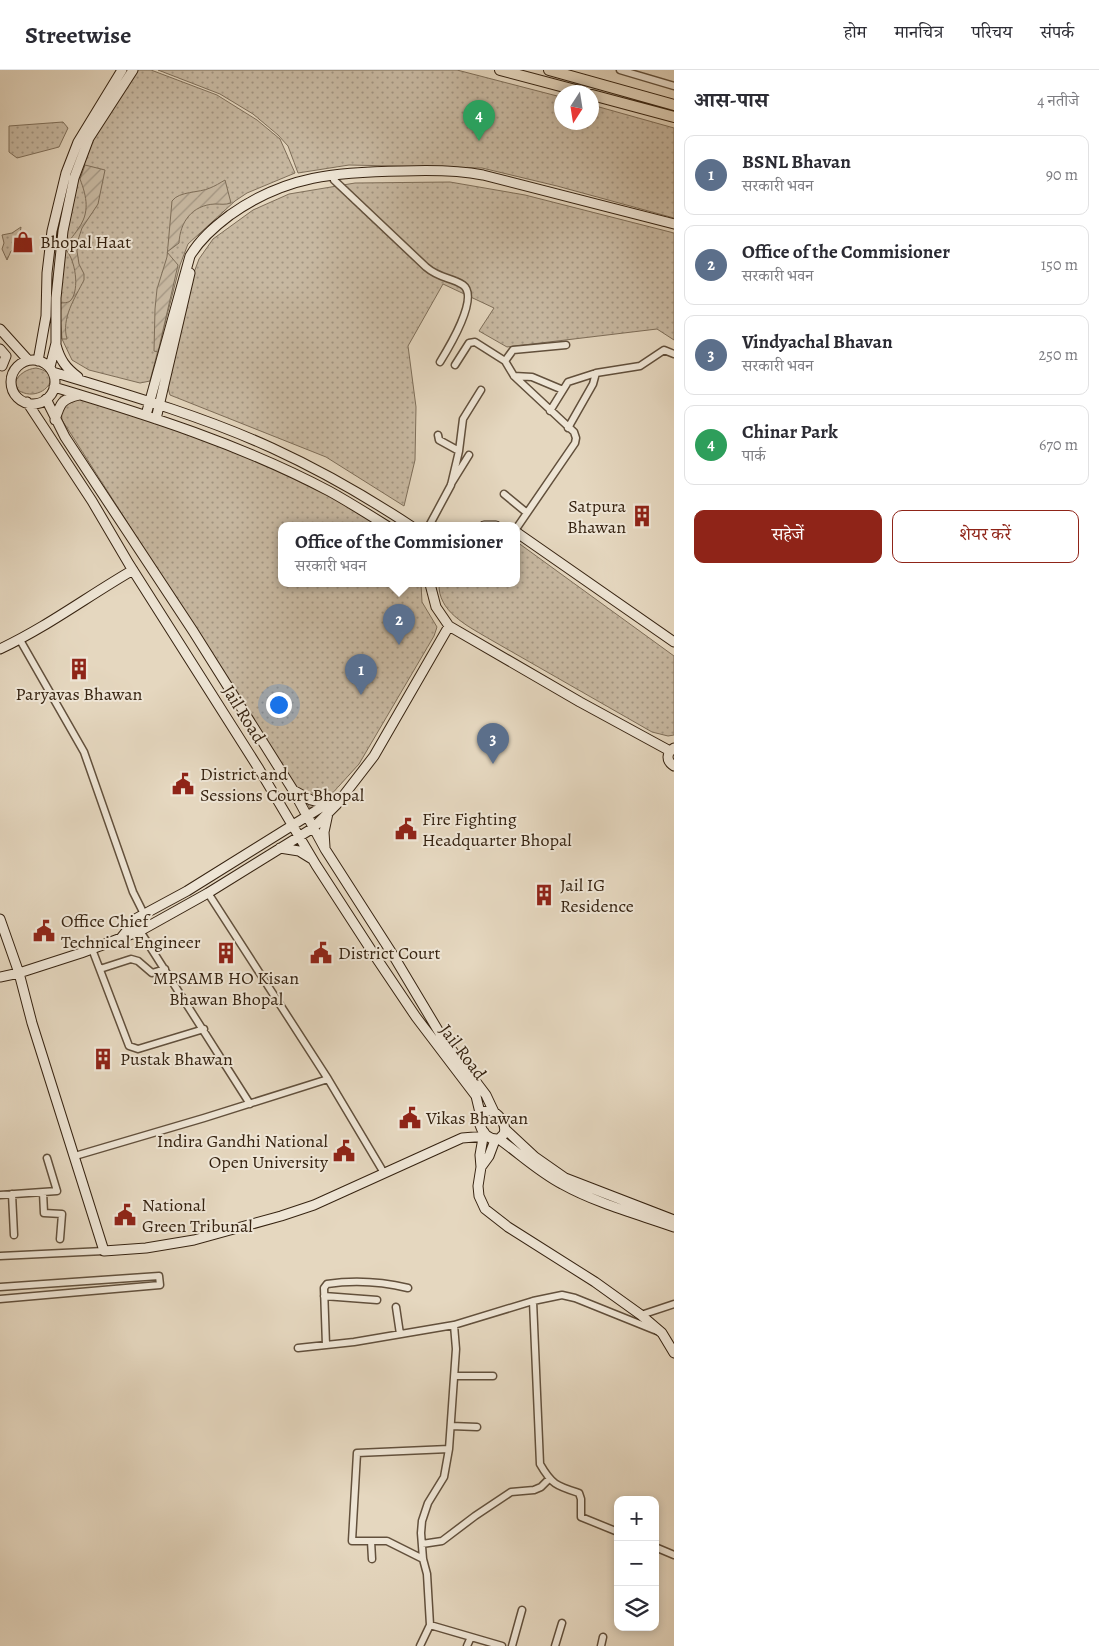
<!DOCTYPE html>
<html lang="hi">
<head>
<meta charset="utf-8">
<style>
  :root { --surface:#fff; --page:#f7f7f7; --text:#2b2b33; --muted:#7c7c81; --line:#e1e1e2; --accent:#8f2418 }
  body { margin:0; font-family:Alegreya,"Noto Serif Devanagari",serif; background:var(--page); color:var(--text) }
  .controls { position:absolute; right:15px; bottom:15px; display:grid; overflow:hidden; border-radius:10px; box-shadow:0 2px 8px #0003 }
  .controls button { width:45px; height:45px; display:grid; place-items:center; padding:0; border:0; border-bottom:1px solid var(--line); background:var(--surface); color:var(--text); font:25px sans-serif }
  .compass { position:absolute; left:554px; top:15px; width:45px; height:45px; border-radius:50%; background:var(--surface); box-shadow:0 2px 8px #0003; rotate:192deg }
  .you { position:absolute; left:278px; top:634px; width:18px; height:18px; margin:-12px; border:4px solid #fff; border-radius:50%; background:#1a73e8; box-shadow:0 0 0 8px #1a73e833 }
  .badge { display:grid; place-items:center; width:32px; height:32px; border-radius:50%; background:var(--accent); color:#fff; font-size:16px; font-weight:700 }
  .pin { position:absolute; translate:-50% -41px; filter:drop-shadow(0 1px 2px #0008) }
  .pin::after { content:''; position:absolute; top:26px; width:18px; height:15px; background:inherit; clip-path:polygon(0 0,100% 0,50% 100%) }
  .popup { position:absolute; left:278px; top:452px; width:242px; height:65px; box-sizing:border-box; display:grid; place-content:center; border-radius:10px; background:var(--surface); filter:drop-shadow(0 1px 4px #0005); font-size:16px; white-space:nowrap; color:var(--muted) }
  .popup b { font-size:19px; color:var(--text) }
  .popup::after { content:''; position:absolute; left:50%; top:100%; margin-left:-10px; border:10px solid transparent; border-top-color:var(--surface) }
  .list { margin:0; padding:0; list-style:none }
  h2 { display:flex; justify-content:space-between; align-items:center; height:65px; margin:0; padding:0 20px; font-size:21px }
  h2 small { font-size:16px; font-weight:400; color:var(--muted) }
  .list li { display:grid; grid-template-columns:32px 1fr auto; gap:15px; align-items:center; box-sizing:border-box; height:80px; margin:0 10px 10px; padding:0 10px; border:1px solid var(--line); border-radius:10px }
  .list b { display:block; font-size:19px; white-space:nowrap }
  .list p { margin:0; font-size:16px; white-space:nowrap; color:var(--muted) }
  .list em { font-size:16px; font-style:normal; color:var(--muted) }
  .actions { display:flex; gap:10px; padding:15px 20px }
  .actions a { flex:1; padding:11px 0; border:1px solid var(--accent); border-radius:10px; text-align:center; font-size:18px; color:var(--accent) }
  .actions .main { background:var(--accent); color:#fff }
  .icon { flex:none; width:28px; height:28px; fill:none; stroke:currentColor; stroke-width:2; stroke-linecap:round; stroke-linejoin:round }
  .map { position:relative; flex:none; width:674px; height:1576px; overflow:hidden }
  header { display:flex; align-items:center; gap:30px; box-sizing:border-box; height:70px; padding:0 25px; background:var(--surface); border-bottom:1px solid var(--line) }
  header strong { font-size:24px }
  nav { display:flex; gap:28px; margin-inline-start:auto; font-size:18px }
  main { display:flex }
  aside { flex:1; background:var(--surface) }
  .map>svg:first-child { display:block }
</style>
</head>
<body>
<header>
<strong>Streetwise</strong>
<nav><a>होम</a><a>मानचित्र</a><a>परिचय</a><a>संपर्क</a></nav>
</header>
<main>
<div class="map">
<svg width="674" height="1576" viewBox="0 0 674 1576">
  <defs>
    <pattern id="grass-dots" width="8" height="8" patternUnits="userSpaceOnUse" patternTransform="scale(1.25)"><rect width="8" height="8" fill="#c7b8a1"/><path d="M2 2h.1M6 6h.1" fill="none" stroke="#a29582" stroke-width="1.8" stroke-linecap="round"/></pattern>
    <pattern id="garden-furrows" width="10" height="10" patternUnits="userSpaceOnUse" patternTransform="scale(1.25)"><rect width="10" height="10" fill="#c7b8a1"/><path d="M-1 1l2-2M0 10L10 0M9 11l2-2" fill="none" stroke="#a29582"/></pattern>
  </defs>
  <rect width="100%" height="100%" fill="#e5d7bf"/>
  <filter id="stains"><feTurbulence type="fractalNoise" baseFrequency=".004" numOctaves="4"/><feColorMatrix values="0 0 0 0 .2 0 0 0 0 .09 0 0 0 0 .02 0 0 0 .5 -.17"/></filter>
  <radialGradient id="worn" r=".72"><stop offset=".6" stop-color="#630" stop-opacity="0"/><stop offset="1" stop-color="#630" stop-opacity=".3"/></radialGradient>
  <path fill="url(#grass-dots)" stroke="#7e6e59" d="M136,0H151L217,25L257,50L280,69L295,103L247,123L235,131L188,174L180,195L150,311L140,313L89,300L72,290L62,269L59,233L65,169L75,117L90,73Z
    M158,0H457L561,27L562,52H592V35L674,58V148L557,116L482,98L349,95L298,103L288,76L278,65L253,44L220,24Z
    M63,52L68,58L59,77L17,88L9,82V56Z
    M450,112L525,125L674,163V270L657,259L507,277L479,261L494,238L443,214L408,276L416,337L415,390L404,436L326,387L170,325L166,311L189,216L199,189L213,169L253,140L289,124L355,113Z
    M21,157L18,177L11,181L7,190L2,179L4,173L2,165L12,163Z
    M36,298C68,304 40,335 18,320L15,313C18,304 27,299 36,298Z
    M65,324L172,354L316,416L383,456H282V514H421L422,532L437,557L434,566L359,694L329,727L310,738L62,350L60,327Z
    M517,472L674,586V665L668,666L652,662L486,567C466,555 438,541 439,514H516Z"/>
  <path fill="url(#garden-furrows)" stroke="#7e6e59" d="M85,95L105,100L98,134L82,158L78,170L77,181L79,194L84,204V210C75,228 61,248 67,269H62L59,233C63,233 69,233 71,230C80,219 75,189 66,180C68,170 73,167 78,159C90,143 87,127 80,109Z
    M225,110L231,133C225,135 221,134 215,134C192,135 180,152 179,173L167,182L178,195L158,282L154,281L155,239L157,219L167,187L172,131C179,121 199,123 210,118C215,116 220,113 225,110Z"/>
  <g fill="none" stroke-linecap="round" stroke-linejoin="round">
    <g stroke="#62503c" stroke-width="9">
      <path id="street" d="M620,0L674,16
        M334,110L426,197C440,209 451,207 463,215C480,227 448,279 440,292
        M505,291L513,280L566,275
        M455,295L469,273L475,272L505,291L514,306L574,362L576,368L575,373L516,459
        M514,306L532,307L563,320
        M550,341L568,312L596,303L640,296L664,280L674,284
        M568,358L593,314L596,303
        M459,381L463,349L481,320
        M451,414L469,385
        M504,424L527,443
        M429,456L451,415L459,381L439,370L438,365
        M20,570L84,682L133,822L144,844
        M208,823L328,1009L384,1103
        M140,861L250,1034
        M92,879L129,976L138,979L204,959
        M100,899L131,889L138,891L152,903L165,899
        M75,1086L204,1048L328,1009
        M43,1122L44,1143L62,1144L60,1169
        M12,1124L14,1165
        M0,1125L57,1121L47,1088
        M0,1186L104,1181
        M0,1217L159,1206L160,1215L0,1229
        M324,1226L377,1230
        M533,1231L540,1394C552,1415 557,1416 579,1423L581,1429V1447L618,1462
        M396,1237L400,1264
        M641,1245L674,1234
        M326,1275L324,1218L327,1214C353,1210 383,1212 408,1218
        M298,1278L354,1272L454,1255L533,1231L562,1225L575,1228L657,1261
        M455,1306H493
        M451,1356L477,1357
        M371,1471L372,1489
        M422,1474L442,1471L475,1446L511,1422L534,1420L541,1417L549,1409
        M655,1477L674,1485
        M423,1489L387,1471H352L357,1383L449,1379
        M430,1555L502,1576
        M420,1576L430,1555L427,1504L423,1489L421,1463L422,1451L428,1433L444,1407L449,1379L456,1279L454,1255
        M467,1576L471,1567
        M512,1576L522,1540
        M555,1576L562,1553
        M601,1576L603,1567"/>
    </g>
    <g stroke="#362311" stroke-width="11">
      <path id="secondary" d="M0,259L28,290
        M56,275C60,290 66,298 78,307
        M0,279L6,286L2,296
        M11 312a22 22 0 1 1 44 0a22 22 0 1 1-44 0Z
        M38,291L46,246L47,203L52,161L66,103L78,72L122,0
        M50,297L56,273V228L63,161L74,108L89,68L133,0
        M53,302C126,324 202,346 272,378C320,400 367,427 411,456
        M54,317C148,345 242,375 329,421C349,432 368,444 387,456
        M46,329L65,367L193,561L293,720L325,779L393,885L442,967L486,1025L494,1042
        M27,332L92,431L129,494L259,699L316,795L375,886L416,947L476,1026L481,1047
        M146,345L190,186C200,169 214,157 230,145C286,105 337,102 403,101C430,100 457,100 483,105L674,154
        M156,349L190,203
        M55,350C60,333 62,329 79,325
        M484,456H496
        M516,462L674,572
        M430,514L436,537L449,556L580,632L670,681
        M0,579C47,557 88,526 133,500
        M674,678C666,683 666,691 674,696
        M293,720L311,730L326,734
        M325,777L324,762L328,743
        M280,778L299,781L312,789
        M0,849L19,903L32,953L104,1181L146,1178L194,1170L281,1146L314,1135L462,1068L487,1066
        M121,868L137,848L187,821L338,727
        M0,907L19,903L81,883L140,861L208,823L313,758L337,734L374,686L449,556
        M489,1040C499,1043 507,1054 504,1064L499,1069C489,1070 483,1064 480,1055L483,1042Z
        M506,1060L535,1087L565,1108L674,1150
        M484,1062L480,1085L481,1097L478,1116L479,1126L485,1139L508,1157L595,1212L641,1245L662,1263L674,1283
        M499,1069C520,1084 539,1102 562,1114C596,1133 637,1144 674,1157
        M481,1097L489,1086L495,1070"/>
    </g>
    <g stroke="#362311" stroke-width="12">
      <path id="primary" d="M500,0L583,22
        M549,0L674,35
        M592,25L674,47"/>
    </g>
    <use href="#street" stroke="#eee5d5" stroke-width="6"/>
    <use href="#secondary" stroke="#eee5d5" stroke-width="9"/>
    <use href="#primary" stroke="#e5d7bf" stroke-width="10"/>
  </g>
  <defs>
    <g id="shop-bare" transform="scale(1.725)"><path d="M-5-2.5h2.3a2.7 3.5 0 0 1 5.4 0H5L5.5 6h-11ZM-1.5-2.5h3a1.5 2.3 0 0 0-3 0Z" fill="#8f2418" stroke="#eee5d5" stroke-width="2.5" paint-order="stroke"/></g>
    <g id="building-bare" transform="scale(1.725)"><path d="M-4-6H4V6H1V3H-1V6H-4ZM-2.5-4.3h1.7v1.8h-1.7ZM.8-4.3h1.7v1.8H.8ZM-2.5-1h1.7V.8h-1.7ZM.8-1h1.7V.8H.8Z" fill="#8f2418" stroke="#eee5d5" stroke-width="2.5" paint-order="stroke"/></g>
    <g id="civic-bare" transform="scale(1.725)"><path d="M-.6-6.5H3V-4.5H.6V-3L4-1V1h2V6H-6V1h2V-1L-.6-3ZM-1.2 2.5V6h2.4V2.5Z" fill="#8f2418" stroke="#eee5d5" stroke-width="2.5" paint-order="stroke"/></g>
  </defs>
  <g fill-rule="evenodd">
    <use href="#shop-bare" x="23" y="172"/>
    <use href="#building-bare" x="642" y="446"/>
    <use href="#building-bare" x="79" y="599"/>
    <use href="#civic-bare" x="183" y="714"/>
    <use href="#civic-bare" x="406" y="759"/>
    <use href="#building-bare" x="544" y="825"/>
    <use href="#civic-bare" x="44" y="861"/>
    <use href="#building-bare" x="226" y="883"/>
    <use href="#civic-bare" x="321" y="883"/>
    <use href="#building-bare" x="103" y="989"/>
    <use href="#civic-bare" x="410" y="1048"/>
    <use href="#civic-bare" x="344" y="1081"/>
    <use href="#civic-bare" x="125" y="1145"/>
  </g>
  <g text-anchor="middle" stroke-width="4" stroke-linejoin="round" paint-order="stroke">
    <g font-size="18" fill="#362311" stroke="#eee5d5" text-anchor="start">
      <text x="40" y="178">Bhopal Haat</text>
      <text x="626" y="442" text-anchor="end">Satpura<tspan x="626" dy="21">Bhawan</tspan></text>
      <text x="79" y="630" text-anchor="middle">Paryavas Bhawan</text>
      <text x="200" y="710">District and<tspan x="200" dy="21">Sessions Court Bhopal</tspan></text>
      <text x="422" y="755">Fire Fighting<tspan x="422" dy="21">Headquarter Bhopal</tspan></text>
      <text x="560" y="821">Jail IG<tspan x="560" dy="21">Residence</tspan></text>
      <text x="61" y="857">Office Chief<tspan x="61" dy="21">Technical Engineer</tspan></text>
      <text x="338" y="889">District Court</text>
      <text x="226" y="914" text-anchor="middle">MPSAMB HO Kisan<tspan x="226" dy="21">Bhawan Bhopal</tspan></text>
      <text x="120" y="995">Pustak Bhawan</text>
      <text x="426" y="1054">Vikas Bhawan</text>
      <text x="328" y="1077" text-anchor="end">Indira Gandhi National<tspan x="328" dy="21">Open University</tspan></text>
      <text x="142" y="1141">National<tspan x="142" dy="21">Green Tribunal</tspan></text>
    </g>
    <g font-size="18" fill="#362311" stroke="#eee5d5">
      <text transform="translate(244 644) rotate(58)" y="6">Jail Road</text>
      <text transform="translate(463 982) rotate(53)" y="6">Jail Road</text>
    </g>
  </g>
  <rect width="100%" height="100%" filter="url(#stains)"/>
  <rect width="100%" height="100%" fill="url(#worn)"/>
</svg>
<div class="controls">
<button>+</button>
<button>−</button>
<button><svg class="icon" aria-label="layers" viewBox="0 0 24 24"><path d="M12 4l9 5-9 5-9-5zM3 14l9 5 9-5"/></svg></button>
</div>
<svg class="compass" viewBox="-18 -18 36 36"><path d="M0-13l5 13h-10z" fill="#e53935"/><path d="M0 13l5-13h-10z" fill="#7c7c81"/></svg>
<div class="you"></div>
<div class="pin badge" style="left:361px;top:625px;background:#5c6f8a">1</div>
<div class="pin badge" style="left:399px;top:575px;background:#5c6f8a">2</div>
<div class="popup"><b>Office of the Commisioner</b>सरकारी भवन</div>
<div class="pin badge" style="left:493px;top:694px;background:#5c6f8a">3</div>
<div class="pin badge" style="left:479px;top:71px;background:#2e9e5b">4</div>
</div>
<aside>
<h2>आस-पास<small>4 नतीजे</small></h2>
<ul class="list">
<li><span class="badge" style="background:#5c6f8a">1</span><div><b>BSNL Bhavan</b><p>सरकारी भवन</p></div><em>90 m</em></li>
<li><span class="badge" style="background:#5c6f8a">2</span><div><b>Office of the Commisioner</b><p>सरकारी भवन</p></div><em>150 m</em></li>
<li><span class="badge" style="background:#5c6f8a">3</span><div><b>Vindyachal Bhavan</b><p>सरकारी भवन</p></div><em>250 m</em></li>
<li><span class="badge" style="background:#2e9e5b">4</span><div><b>Chinar Park</b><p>पार्क</p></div><em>670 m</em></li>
</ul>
<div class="actions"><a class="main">सहेजें</a><a>शेयर करें</a></div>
</aside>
</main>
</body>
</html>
